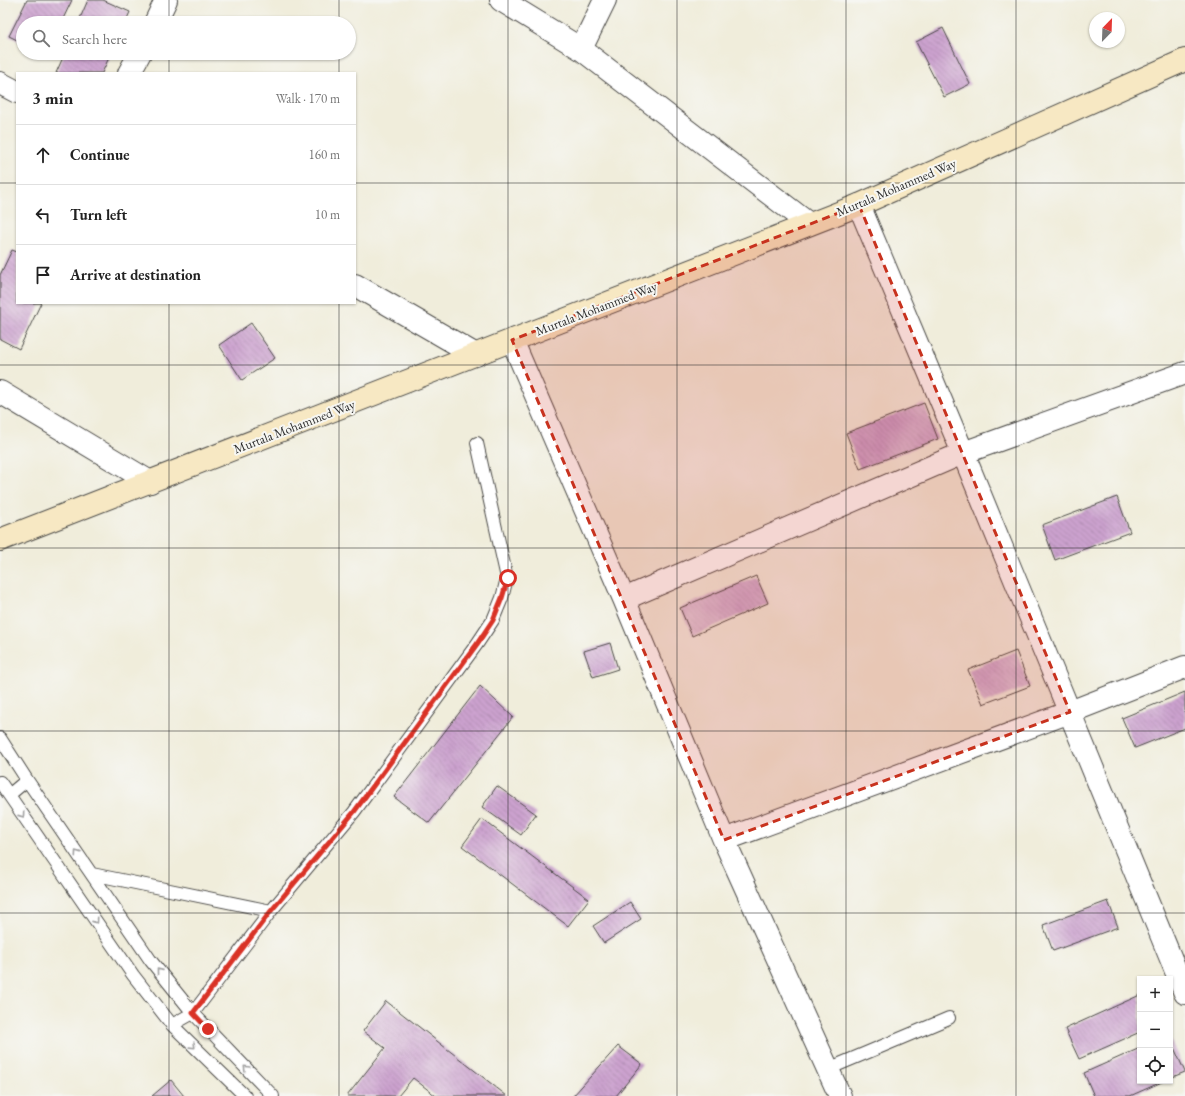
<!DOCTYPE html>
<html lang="en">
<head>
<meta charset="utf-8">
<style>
  :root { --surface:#fff; --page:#f6f6f6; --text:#222; --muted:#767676; --line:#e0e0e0 }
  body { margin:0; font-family:"EB Garamond",serif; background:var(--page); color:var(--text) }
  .controls { position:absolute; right:12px; bottom:12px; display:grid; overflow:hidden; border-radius:0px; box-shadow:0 1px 3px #0004 }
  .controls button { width:36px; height:36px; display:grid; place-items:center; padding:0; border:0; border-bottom:1px solid var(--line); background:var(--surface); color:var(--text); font:20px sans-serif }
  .compass { position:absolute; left:1089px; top:12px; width:36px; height:36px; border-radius:50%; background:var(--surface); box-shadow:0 1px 3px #0004; rotate:23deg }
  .stop { position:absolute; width:12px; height:12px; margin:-9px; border:3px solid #d93025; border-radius:50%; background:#fff }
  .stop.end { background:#d93025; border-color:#fff; box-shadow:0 1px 4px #0008 }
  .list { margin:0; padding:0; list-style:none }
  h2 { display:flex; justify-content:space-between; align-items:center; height:52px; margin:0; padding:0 16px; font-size:17px }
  h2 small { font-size:13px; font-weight:400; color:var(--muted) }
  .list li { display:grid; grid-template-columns:26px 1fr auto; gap:12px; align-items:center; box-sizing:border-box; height:60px; padding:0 16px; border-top:1px solid var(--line) }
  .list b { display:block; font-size:15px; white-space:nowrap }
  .list em { font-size:13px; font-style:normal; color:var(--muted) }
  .icon { flex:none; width:22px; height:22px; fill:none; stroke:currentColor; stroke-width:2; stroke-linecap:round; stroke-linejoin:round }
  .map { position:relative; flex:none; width:1185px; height:1096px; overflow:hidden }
  .search { position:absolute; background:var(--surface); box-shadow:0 1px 3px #0004; left:16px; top:16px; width:340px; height:44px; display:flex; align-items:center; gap:10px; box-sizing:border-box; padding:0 14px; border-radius:22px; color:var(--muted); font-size:15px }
  .panel { position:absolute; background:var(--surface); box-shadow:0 1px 3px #0004; left:16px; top:72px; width:340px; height:232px; border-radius:0px }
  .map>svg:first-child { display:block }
</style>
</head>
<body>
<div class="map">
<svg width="1185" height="1096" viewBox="0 0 1185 1096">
  <defs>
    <pattern id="building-back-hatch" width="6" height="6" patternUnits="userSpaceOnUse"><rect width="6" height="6" fill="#cca2cf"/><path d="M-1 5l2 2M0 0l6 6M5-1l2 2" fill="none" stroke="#a684a8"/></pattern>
  </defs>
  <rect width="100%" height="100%" fill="#f6f6f2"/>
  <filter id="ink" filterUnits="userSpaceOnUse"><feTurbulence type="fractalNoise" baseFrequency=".025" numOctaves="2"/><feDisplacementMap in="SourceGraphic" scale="8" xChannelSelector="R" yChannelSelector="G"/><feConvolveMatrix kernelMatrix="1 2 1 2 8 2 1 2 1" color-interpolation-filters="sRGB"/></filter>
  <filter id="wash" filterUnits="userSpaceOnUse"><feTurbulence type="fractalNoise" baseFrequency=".012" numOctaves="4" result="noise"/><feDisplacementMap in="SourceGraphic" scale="16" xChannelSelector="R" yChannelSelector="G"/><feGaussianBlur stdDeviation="0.9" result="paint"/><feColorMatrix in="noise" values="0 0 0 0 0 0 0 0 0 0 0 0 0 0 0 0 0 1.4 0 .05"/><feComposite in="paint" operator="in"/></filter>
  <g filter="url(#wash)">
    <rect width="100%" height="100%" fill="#f0eddb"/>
    <g id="blocks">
      <path fill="url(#building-back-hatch)" d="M27,0H72L61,23H23V43L9,36Z
        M88,0H103L130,12L125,23H78Z
        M943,28L970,84L944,97L916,42Z
        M65,53H111L102,73H56Z
        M12,250L17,252V303H41L19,349L0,339V275Z
        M251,323L275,358L242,380L219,345Z
        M924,403L938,439L860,469L846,433Z
        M1117,497L1130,532L1055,560L1042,525Z
        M756,576L768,603L692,636L680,608Z
        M610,643L618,669L593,677L584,651Z
        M1016,651L1030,686L983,704L968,670Z
        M480,686L513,717L429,823L394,797Z
        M1185,692V728L1135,748L1122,718Z
        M497,786L536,814L521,835L482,807Z
        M482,819L589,899L568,926L462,846Z
        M1108,901L1118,927L1053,951L1043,925Z
        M630,902L641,919L604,943L593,926Z
        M1140,995V1032L1079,1059L1065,1029Z
        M386,1001L507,1096H436L413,1078L398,1096H347L385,1048L363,1031Z
        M1170,1039L1185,1072L1170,1078Z
        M618,1046L642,1064L616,1096H573Z
        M1140,1048V1081H1164L1130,1096H1094L1084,1073Z
        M171,1080L184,1096H152Z"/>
    </g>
  </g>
  <g filter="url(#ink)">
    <use href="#blocks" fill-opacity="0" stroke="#494845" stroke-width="1"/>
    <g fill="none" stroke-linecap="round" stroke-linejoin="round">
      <g stroke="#494845" stroke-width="14">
        <path id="lane" d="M0,738L27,780L151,961L193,1013L273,1096
          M0,782L133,975L172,1025L245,1096
          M9,795L27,780
          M92,874L271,911
          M172,1025L193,1013L271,911L354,812L477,644L493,620L502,598L507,578L477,443
          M828,1069L949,1018"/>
      </g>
      <g stroke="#494845" stroke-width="24">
        <path id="street" d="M501,0L581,49L809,224
          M155,23L166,0
          M581,49L605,0
          M129,73L140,53
          M0,83L17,92
          M859,205L963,453L1185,993
          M355,285L476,355
          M512,340L624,599L724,840L840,1096
          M0,392L150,482
          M624,599L963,453L1185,373
          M724,840L1070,712L1185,667"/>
      </g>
      <g stroke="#494845" stroke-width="24">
        <path id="secondary" d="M0,540L859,205L1185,60"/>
      </g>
      <use href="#lane" stroke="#fff" stroke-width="12"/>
      <use href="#street" stroke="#fff" stroke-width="22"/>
      <use href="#secondary" stroke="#f7e8c3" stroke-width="22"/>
    </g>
    <defs><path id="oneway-chevron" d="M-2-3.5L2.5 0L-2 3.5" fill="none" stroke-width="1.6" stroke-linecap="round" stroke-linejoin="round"/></defs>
    <g stroke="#a0a0a0">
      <use href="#oneway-chevron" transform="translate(22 815) rotate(55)"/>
      <use href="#oneway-chevron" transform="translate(77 853) rotate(-125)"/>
      <use href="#oneway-chevron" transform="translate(96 921) rotate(55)"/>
      <use href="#oneway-chevron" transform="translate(159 971) rotate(-129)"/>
      <use href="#oneway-chevron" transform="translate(193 1046) rotate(44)"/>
      <use href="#oneway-chevron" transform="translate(246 1068) rotate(-134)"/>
    </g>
  </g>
  <g fill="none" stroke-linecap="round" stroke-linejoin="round" filter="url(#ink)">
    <path stroke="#d93025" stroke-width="5" d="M208,1029L193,1013L271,911L354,812L477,644L493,620L502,598L508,578"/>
  </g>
  <path fill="#c8321e" fill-opacity="0.2" stroke="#c8321e" stroke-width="3" stroke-dasharray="8 5" stroke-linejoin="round" d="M859,205L1070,712L724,840L512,340Z"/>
  <path fill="none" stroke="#2b2b2b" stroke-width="1" stroke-opacity="0.55" d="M169,0V23M339,0V23M508,0V1096M677,0V1096M846,0V1096M1016,0V1096M169,53V73M339,53V73M0,183H17M355,183H1185M169,303V1096M339,303V1096M0,365H1185M0,548H1185M0,731H1185M0,913H1185"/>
  <g text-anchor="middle" stroke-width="4" stroke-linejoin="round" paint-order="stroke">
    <g font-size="13" fill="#2b2b2b" stroke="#f6f6f2">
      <text transform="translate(896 187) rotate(-23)" y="5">Murtala Mohammed Way</text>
      <text transform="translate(596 308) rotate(-21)" y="5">Murtala Mohammed Way</text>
      <text transform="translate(294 426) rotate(-21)" y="5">Murtala Mohammed Way</text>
    </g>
  </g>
</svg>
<div class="controls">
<button>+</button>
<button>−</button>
<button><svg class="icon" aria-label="locate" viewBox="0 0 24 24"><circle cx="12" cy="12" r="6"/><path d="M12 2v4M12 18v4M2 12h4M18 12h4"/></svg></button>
</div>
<svg class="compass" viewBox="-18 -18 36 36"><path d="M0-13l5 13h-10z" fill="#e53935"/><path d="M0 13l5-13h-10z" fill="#767676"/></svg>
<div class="stop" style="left:508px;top:578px"></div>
<div class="stop end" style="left:208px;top:1029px"></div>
<div class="search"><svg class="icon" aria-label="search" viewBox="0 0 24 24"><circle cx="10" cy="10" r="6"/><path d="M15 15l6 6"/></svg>Search here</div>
<section class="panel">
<h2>3 min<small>Walk · 170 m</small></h2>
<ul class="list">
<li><svg class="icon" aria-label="ahead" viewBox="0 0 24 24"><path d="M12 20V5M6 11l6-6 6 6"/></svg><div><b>Continue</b></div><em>160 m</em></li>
<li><svg class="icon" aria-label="left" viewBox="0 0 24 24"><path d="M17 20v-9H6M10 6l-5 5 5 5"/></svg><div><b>Turn left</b></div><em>10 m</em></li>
<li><svg class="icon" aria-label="arrive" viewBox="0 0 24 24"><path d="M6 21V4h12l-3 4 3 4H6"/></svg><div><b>Arrive at destination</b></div></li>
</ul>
</section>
</div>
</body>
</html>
